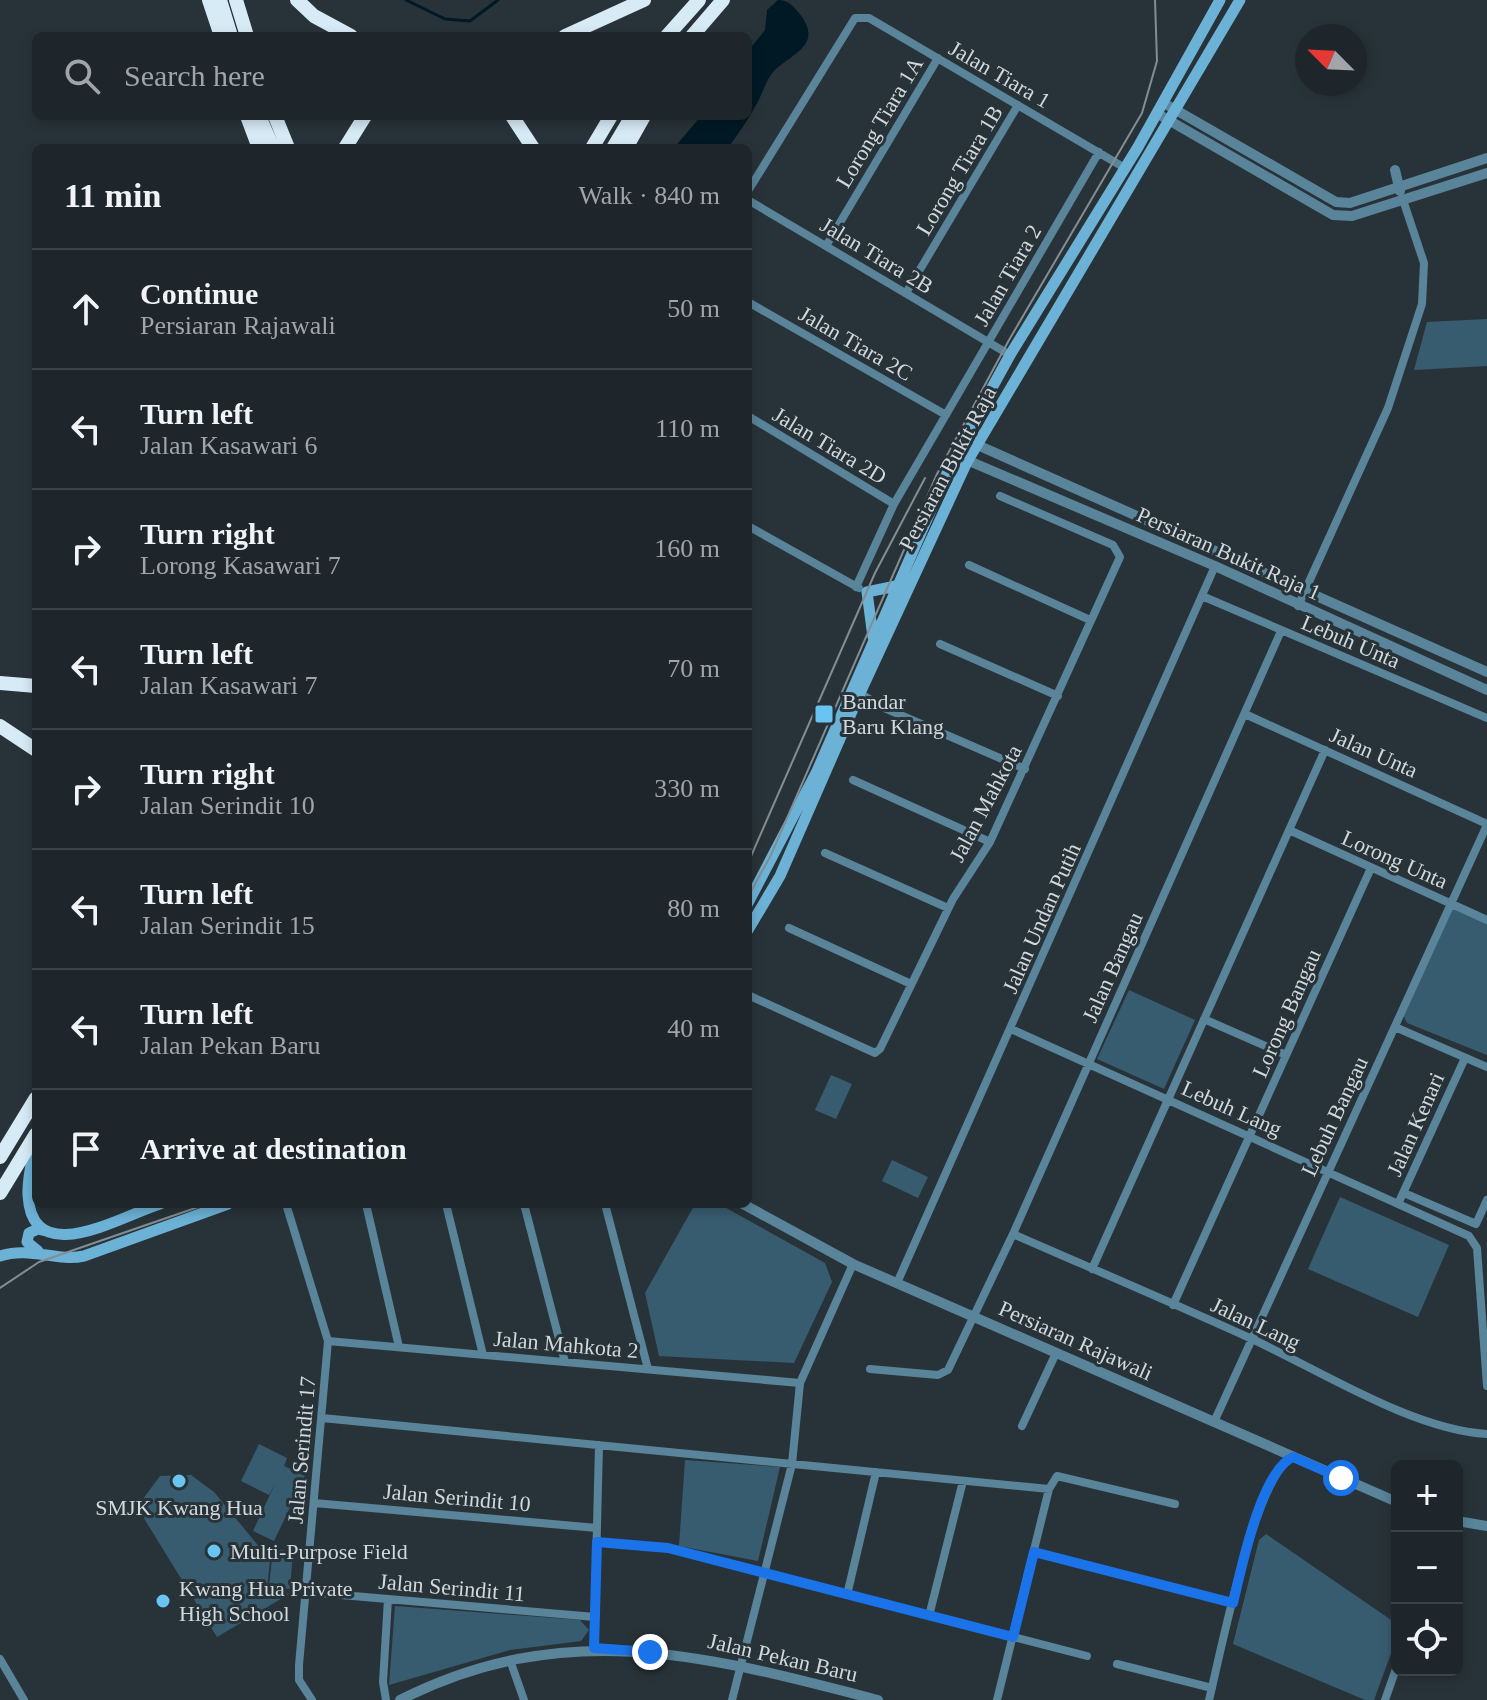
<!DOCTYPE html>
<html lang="en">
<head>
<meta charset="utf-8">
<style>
  :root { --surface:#1e262b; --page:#2b3237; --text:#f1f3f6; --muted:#a1a5a9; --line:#3c4347 }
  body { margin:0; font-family:"Times New Roman",serif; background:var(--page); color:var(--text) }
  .controls { position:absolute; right:24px; bottom:24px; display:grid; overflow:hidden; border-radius:12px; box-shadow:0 4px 12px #0003 }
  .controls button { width:72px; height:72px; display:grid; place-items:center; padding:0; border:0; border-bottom:2px solid var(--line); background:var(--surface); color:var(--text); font:40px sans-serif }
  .compass { position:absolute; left:1295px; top:24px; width:72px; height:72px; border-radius:50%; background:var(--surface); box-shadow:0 4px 12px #0003; rotate:294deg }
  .stop { position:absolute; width:24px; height:24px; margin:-18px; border:6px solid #1a73e8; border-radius:50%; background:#fff }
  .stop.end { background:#1a73e8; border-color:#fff; box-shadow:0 2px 8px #0008 }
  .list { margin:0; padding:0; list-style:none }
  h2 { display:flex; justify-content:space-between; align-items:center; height:104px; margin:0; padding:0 32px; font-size:34px }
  h2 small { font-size:26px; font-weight:400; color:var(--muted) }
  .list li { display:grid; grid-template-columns:52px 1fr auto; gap:24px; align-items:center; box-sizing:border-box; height:120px; padding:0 32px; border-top:2px solid var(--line) }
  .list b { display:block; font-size:30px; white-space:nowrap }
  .list p { margin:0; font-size:26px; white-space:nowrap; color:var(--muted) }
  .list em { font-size:26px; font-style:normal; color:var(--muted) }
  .icon { flex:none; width:44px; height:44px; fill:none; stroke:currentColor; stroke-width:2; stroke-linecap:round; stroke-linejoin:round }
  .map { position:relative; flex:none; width:1487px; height:1700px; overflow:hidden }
  .search { position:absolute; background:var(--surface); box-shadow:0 4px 12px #0003; left:32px; top:32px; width:720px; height:88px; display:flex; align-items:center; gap:20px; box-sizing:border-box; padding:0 28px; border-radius:12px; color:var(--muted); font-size:30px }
  .panel { position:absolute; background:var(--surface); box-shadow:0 4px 12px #0003; left:32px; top:144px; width:720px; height:1064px; border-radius:12px }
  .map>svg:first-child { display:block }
</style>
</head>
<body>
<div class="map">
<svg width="1487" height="1700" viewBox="0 0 1487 1700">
  <rect width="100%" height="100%" fill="#283339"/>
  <path fill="#385c6f" d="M1487,319V366L1414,370L1427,322Z
    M1454,908L1487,922V1055L1407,1023L1402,1013L1445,914Z
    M1129,990L1195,1020L1164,1089L1097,1059Z
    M831,1075L852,1084L836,1119L815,1110Z
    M892,1160L928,1177L918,1198L882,1181Z
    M1340,1197L1449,1245L1418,1317L1308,1269Z
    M695,1204H719L825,1263L832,1282L794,1363L659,1356L645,1293Z
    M259,1444L287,1458L284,1466L305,1476L274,1541L253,1531L275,1484L269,1495L241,1481Z
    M685,1460L780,1467L758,1561L679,1546Z
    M191,1475L214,1492L270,1560L267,1588L289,1594L217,1637L137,1507L160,1476Z
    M1266,1534L1397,1624V1637L1374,1700H1365L1233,1644L1259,1540Z
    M273,1549L293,1551L290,1589L269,1587Z
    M395,1606L580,1620L589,1630L581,1641L510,1650L389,1685Z"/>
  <path fill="#001925" d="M778,0C788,0 792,5 799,13C825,45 791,54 774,71C766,80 762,95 756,105C748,120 738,134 728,148H674L701,116H748V51L765,30L767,10Z"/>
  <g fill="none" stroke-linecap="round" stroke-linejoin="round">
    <path stroke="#001925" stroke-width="3" d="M406,0L445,19L470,21L498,0"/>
    <path stroke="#59849a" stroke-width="8" d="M748,191L855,18H869L1125,168
      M748,200L1010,355
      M826,246L938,58
      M906,293L1018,105
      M748,302L946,415
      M748,416L894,504
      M748,526L859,588
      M969,565L1090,620
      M856,587L894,504L1099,152
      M1202,596L1487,718
      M1298,606L1388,408L1422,304L1424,263L1403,200
      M940,644L1058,696
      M860,693L882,707
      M857,701L882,707L1025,769
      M1245,714L1487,824
      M853,780L990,842
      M1289,830L1487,920
      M825,853L948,908
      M789,928L911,984
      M748,995L875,1053L880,1049L953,899L990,842L1120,557L1113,545L1000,496
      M1204,1019L1286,1055
      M1395,1027L1487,1067
      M1011,1029L1469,1236L1477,1248L1487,1386
      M1404,1193L1476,1224L1487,1200
      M286,1204L328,1341L299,1665V1680L312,1700
      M366,1204L399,1347
      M446,1204L483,1355
      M524,1204L565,1362
      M605,1204L648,1369
      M1398,1204L1465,1058
      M1013,1234C1093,1269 1173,1303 1252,1339C1321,1371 1413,1430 1487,1434
      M1092,1269L1325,750
      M897,1283L1215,566
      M1173,1305L1371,868
      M328,1341L800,1383
      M870,1369L938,1375L948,1370L1013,1234L1281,631
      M322,1418L1049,1489
      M1214,1422L1487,825
      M1022,1426L1056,1353
      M314,1503L597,1528
      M597,1542L668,1548L1087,1656
      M1034,1552L1233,1603
      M307,1592L595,1617
      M847,1595L876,1472
      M929,1616L963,1481
      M594,1648L599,1445
      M0,1659L24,1700
      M510,1660L524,1700
      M1117,1664L1212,1688
      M386,1700L383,1682L388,1599
      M732,1700L792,1464L800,1383L853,1264
      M997,1700L1049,1489L1057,1476L1175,1504
      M1209,1700C1220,1656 1255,1474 1293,1457
      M1385,1700L1397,1666"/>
    <path stroke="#59849a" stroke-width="10" d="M1169,106L1336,202L1350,203L1487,158
      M1158,114L1333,215L1352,216L1487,173
      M1395,170L1400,191
      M964,439L1487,672
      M955,455L1215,566L1487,690
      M743,1204L853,1264L1397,1502
      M1457,1521L1487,1526
      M400,1700C566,1616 708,1656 878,1700"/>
    <path stroke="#6cb2d6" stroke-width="11" d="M873,637L867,592L896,586
      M748,903L817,771L955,455L1010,355L1138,147L1220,0
      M748,930L780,876L860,693L967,462L1240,0
      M36,1139C33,1157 27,1177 28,1195C32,1271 121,1216 160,1204
      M38,1251L27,1242L29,1233L38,1229L46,1231
      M0,1256C30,1246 56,1262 84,1256L228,1204"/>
    <path stroke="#d7ebf6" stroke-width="14" d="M209,0L221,36
      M220,0L231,36
      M236,0L247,36
      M297,0L314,16L351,36
      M565,36L644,0
      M667,36L699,0
      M692,36L723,0
      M247,116L259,148
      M259,116L273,148
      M275,116L288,148
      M512,116L533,148
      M345,148L365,116
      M592,148L611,116
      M613,148L632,116
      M626,148L644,116
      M0,683L36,686
      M0,726L36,750
      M0,1157L36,1098
      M0,1193L36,1134"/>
    <path stroke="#848d91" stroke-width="2" d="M748,863L875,573L925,478
      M748,897L771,855L937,474L1009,340L1142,113L1157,61L1155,0
      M0,1288L39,1262L207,1204"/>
  </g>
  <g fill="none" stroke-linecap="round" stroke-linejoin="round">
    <path stroke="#1a73e8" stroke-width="10" d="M650,1652L594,1648L597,1542L668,1548L1013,1637L1034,1552L1233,1603C1241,1570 1261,1471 1293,1457L1341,1478"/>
  </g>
  <g fill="#69c4f1" stroke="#283339" stroke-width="3">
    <rect x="814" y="704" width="20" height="20" rx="4"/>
    <circle cx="179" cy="1481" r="8"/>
    <circle cx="214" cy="1551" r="8"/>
    <circle cx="163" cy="1601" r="8"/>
  </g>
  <g text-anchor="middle" stroke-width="6" stroke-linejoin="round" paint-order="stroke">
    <g font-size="22" fill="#d2d9dc" stroke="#283339">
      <text transform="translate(1000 74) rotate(30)" y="8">Jalan Tiara 1</text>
      <text transform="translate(879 122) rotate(-59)" y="8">Lorong Tiara 1A</text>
      <text transform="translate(959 170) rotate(-59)" y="8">Lorong Tiara 1B</text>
      <text transform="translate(877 255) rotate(31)" y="8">Jalan Tiara 2B</text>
      <text transform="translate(1007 275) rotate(-60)" y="8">Jalan Tiara 2</text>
      <text transform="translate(856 343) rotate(30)" y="8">Jalan Tiara 2C</text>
      <text transform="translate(830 445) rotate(31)" y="8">Jalan Tiara 2D</text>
      <text transform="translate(947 468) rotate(-62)" y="8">Persiaran Bukit Raja</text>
      <text transform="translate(1229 553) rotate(24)" y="8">Persiaran Bukit Raja 1</text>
      <text transform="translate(1351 641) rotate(23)" y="8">Lebuh Unta</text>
      <text transform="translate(1374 752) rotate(24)" y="8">Jalan Unta</text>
      <text transform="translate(985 803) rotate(-62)" y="8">Jalan Mahkota</text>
      <text transform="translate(1395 859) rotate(24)" y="8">Lorong Unta</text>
      <text transform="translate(1041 918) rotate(-66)" y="8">Jalan Undan Putih</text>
      <text transform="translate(1112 967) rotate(-66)" y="8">Jalan Bangau</text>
      <text transform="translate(1286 1013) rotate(-66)" y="8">Lorong Bangau</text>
      <text transform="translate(1232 1108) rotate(24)" y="8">Lebuh Lang</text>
      <text transform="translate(1334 1116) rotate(-65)" y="8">Lebuh Bangau</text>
      <text transform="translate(1415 1124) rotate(-66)" y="8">Jalan Kenari</text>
      <text transform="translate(1256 1323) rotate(25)" y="8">Jalan Lang</text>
      <text transform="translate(1076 1340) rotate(24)" y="8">Persiaran Rajawali</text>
      <text transform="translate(566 1344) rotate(5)" y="8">Jalan Mahkota 2</text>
      <text transform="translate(301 1450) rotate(-85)" y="8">Jalan Serindit 17</text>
      <text transform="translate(457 1497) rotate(5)" y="8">Jalan Serindit 10</text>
      <text transform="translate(452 1587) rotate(5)" y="8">Jalan Serindit 11</text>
      <text transform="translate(783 1657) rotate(13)" y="8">Jalan Pekan Baru</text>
    </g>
    <g font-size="22" fill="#d2d9dc" stroke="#283339" text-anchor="start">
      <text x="842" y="709">Bandar<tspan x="842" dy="25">Baru Klang</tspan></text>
      <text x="179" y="1515" text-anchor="middle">SMJK Kwang Hua</text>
      <text x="230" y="1559">Multi-Purpose Field</text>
      <text x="179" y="1596">Kwang Hua Private<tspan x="179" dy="25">High School</tspan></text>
    </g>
  </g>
</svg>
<div class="controls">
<button>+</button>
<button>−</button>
<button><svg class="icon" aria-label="locate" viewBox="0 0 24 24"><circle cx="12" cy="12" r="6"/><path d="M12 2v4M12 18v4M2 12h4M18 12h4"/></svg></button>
</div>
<svg class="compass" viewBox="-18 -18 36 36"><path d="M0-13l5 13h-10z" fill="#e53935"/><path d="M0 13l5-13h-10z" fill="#a1a5a9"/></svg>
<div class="stop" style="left:1341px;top:1478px"></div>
<div class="stop end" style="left:650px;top:1652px"></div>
<div class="search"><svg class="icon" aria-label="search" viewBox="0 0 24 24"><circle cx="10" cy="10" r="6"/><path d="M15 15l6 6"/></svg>Search here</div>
<section class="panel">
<h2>11 min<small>Walk · 840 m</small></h2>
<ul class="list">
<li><svg class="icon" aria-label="ahead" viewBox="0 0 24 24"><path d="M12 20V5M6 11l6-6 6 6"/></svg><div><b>Continue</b><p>Persiaran Rajawali</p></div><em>50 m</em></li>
<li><svg class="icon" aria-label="left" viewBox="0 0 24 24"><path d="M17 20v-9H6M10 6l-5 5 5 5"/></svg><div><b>Turn left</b><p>Jalan Kasawari 6</p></div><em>110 m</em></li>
<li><svg class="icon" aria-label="right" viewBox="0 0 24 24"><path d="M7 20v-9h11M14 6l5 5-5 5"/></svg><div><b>Turn right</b><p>Lorong Kasawari 7</p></div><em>160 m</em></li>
<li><svg class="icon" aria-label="left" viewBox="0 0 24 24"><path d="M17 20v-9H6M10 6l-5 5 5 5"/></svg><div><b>Turn left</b><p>Jalan Kasawari 7</p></div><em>70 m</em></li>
<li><svg class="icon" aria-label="right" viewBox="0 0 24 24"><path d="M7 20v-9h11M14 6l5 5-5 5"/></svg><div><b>Turn right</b><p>Jalan Serindit 10</p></div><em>330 m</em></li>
<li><svg class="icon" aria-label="left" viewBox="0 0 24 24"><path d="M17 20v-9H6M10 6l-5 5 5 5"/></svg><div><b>Turn left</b><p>Jalan Serindit 15</p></div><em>80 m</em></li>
<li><svg class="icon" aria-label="left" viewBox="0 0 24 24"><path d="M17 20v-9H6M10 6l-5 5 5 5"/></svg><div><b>Turn left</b><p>Jalan Pekan Baru</p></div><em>40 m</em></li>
<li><svg class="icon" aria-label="arrive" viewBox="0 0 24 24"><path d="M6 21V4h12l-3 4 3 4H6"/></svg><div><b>Arrive at destination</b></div></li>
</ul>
</section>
</div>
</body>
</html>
